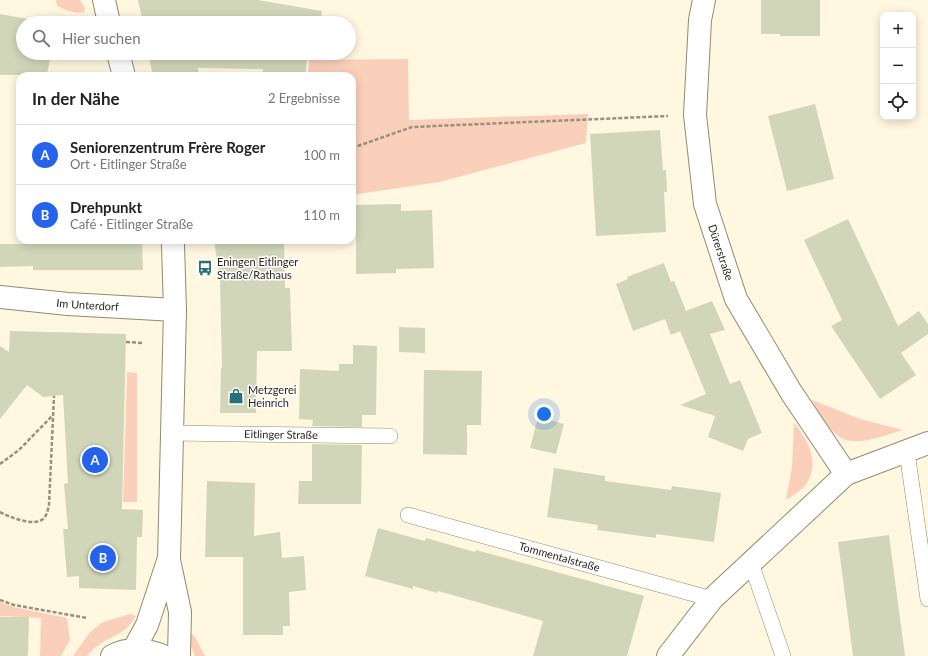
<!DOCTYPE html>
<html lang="de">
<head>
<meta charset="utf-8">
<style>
  :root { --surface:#fff; --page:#f6f6f6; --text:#222; --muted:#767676; --line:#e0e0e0; --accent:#2563eb }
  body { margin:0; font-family:Lato,sans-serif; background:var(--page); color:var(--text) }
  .controls { position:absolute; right:12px; top:12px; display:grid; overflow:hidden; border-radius:8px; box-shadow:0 2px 10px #0003 }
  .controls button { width:36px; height:36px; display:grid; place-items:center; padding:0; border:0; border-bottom:1px solid var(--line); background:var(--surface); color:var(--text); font:20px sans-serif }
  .you { position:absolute; left:544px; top:414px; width:14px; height:14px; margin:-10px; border:3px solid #fff; border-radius:50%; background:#1a73e8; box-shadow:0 0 0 6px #1a73e833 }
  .badge { display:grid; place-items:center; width:26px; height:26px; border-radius:50%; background:var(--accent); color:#fff; font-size:13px; font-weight:700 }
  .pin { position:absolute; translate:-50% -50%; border:2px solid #fff; box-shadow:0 1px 4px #0006 }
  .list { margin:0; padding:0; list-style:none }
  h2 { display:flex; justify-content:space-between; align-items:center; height:52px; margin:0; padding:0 16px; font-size:17px }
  h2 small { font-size:13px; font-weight:400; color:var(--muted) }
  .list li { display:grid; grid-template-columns:26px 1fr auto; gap:12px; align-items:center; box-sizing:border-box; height:60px; padding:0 16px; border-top:1px solid var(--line) }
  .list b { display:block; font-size:15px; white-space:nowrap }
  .list p { margin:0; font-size:13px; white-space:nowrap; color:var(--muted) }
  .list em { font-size:13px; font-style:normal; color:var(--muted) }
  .icon { flex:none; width:22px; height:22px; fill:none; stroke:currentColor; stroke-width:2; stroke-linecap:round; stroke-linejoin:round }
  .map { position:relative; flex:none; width:928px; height:656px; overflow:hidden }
  .search { position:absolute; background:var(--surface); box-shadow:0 2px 10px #0003; left:16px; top:16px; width:340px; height:44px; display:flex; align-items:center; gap:10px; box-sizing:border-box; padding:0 14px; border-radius:22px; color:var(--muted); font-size:15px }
  .panel { position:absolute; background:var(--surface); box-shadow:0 2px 10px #0003; left:16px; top:72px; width:340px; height:172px; border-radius:12px }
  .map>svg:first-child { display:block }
</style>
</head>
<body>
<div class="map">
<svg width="928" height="656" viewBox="0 0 928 656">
  <rect width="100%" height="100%" fill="#fff7e0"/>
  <path fill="#fbd0bb" d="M56,0H80L85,8L84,12C75,14 65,10 57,6Z
    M408,59L409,120L588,114L586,143L439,182L352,195V76H308L309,60Z
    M127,372L137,373V502H123Z
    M812,400L860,419L903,430C851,446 839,452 812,400Z
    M794,423C810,442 821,465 804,487C799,492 792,496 786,500L792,467Z
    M0,602L14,607L67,618L70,640L61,656H40L41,618L0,616Z
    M130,614L136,616C125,636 111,635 96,647C93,649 90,653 87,656H73L90,632L103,622Z
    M189,634H191L194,635L205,656H195L190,644Z"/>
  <path fill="#d2d6b9" d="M138,0H258L322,11L320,23H143Z
    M761,0H820V36H780V34H761Z
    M0,14L51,23H23V53H51L47,75H0Z
    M148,53H317L316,60L307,59L305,76H262L263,69L198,68L199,76H153Z
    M815,104L834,179L787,191L768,116Z
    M660,130L663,170H666L667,192H664L666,232L596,236L590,134Z
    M401,204V211L432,210L434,268L396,269V273L356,274V205Z
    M848,219L898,326L919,311L928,324V334L901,353L916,375L880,399L831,326L842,320L804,240Z
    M32,240H142L143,270H33V266L0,267V244H32Z
    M214,240H284L285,288H290L292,351H257L256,413H220L221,368H222L220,281Z
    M664,263L671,282L674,281L686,311L712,301L725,330L710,334L730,384L740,380L762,433L748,439L743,451L708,437L715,416L680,405L706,394L680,331L671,335L665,319L633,331L616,284L628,279L627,277Z
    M399,327L425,328V353L399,352Z
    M10,331L126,334L122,509L143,510L142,537H137L136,590L79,588V576L67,577L63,529H68L64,484L68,483L63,395L43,397L27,385L0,419V346L9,352Z
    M353,345L377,346L376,415H362V427L312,426L313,420L299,419L300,369L339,371V364H353Z
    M424,370L482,371L481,425H467V455L423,454Z
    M538,417L564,424L556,454L530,448Z
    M312,444L362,445L361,504H298L299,481H312Z
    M554,468L605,476V481L671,490L672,486L721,493L714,542L656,534V538L597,530L598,525L547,517Z
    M207,481L255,483L254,536L280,532L282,558L304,556L306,590L289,592L290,626H283V635H243V557H205Z
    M378,528L425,541L426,538L475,552L476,550L644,596L627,656H533L543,621L438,591L437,593L413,586V589L365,576Z
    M889,535L905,656H853L838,542Z
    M0,617H29L28,656H0Z"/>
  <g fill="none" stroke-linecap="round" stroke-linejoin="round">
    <g stroke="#928a6f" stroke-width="16">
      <g id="lane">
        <path id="s1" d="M172,433L390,436"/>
        <path d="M907,452L928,599"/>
        <path id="s2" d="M408,515L712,599"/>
        <path d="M751,563L783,656"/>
      </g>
    </g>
    <g stroke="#928a6f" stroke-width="24">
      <g id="street">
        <path id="s3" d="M704,0L700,20L695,115L705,204L736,299L791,392L846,474"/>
        <path id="s4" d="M0,297L68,304L175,310"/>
        <path d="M668,656L712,599L846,474L928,443"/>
      </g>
    </g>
    <g stroke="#928a6f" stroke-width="24">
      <path id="secondary" d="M104,0L109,23
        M118,53L124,76
        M172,240L173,245L175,310L169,560L180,612L179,656
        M134,649L147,625L168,561
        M112,656C129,647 146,649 163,656"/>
    </g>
    <path stroke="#96907f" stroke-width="2.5" stroke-dasharray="4 2" stroke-linecap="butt" d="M352,148L412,127L668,116
      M126,342L143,343
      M0,464L19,450L53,415
      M0,512C9,517 34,527 43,519C47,516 48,509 49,505L54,396
      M0,600L14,605L87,618"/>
    <use href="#lane" stroke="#fff" stroke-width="15"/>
    <use href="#street" stroke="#fff" stroke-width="22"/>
    <use href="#secondary" stroke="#fff" stroke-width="22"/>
  </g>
  <defs>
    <g id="bus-bare" transform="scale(1.2)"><path d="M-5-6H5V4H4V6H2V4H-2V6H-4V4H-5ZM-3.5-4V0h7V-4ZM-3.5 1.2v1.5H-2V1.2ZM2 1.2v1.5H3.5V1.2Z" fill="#277177" stroke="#fff" stroke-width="2.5" paint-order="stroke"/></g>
    <g id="shop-bare" transform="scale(1.2)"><path d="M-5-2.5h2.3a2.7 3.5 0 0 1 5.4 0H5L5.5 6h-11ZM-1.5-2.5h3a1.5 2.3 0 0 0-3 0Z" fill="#277177" stroke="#fff" stroke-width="2.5" paint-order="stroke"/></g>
  </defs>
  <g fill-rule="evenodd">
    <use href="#bus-bare" x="205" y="268"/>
    <use href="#shop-bare" x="236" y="396"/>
  </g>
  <g text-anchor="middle" stroke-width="3" stroke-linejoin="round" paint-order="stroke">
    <g font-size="11" fill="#2a261b" stroke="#fff">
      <text dy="4" stroke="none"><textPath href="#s3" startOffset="256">Dürerstraße</textPath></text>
      <text dy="4" stroke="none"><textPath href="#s4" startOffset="88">Im Unterdorf</textPath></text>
      <text dy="4" stroke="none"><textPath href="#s1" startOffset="109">Eitlinger Straße</textPath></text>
      <text dy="4" stroke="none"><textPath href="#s2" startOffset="157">Tommentalstraße</textPath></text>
    </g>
    <g font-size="11" fill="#2a261b" stroke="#fff" text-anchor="start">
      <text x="217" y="266">Eningen Eitlinger<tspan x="217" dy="13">Straße/Rathaus</tspan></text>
      <text x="248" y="394">Metzgerei<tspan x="248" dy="13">Heinrich</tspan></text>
    </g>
  </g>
</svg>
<div class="controls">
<button>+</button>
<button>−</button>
<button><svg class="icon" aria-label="locate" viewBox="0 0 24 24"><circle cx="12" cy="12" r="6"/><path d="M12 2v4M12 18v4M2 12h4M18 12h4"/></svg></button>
</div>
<div class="you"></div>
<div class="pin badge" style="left:95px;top:460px">A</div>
<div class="pin badge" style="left:103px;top:558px">B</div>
<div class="search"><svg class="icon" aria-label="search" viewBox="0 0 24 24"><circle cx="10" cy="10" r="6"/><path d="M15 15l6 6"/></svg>Hier suchen</div>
<section class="panel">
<h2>In der Nähe<small>2 Ergebnisse</small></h2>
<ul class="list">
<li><span class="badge">A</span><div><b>Seniorenzentrum Frère Roger</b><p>Ort · Eitlinger Straße</p></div><em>100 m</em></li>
<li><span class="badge">B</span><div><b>Drehpunkt</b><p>Café · Eitlinger Straße</p></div><em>110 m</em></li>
</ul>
</section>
</div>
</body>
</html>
